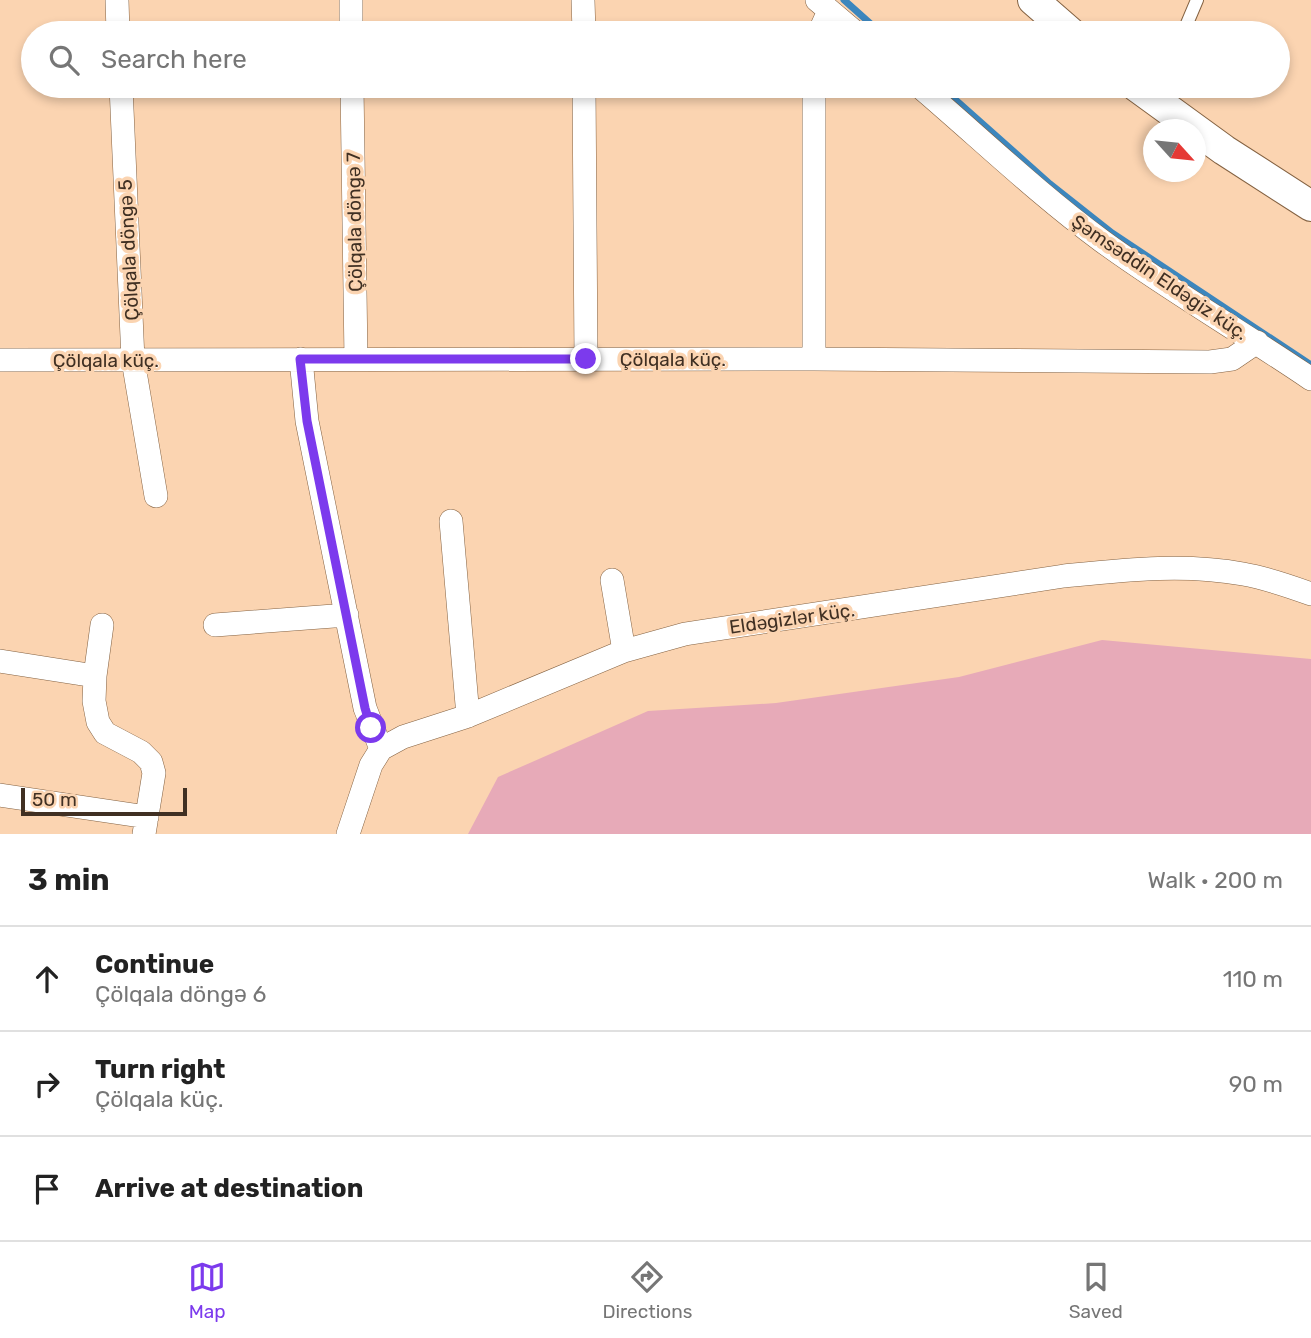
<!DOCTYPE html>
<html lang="en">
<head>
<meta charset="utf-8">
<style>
  :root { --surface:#fff; --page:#f6f6f6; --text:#222; --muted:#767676; --line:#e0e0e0; --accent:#7c3aed }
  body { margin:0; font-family:Rubik,sans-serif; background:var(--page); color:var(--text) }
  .compass { position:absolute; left:1143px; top:119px; width:63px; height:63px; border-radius:50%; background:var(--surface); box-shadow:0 4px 10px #0003; rotate:117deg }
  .scale { position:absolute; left:21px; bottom:18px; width:166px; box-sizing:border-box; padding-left:7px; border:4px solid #403023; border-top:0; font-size:19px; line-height:24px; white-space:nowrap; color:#403023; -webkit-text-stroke:5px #fbd4b1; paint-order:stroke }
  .stop { position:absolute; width:21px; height:21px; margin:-16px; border:5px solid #7c3aed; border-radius:50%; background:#fff }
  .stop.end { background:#7c3aed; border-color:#fff; box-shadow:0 2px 7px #0008 }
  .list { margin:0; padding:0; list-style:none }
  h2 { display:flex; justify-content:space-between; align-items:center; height:91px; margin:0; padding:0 28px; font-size:30px }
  h2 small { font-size:23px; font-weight:400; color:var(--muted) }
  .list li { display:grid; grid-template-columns:46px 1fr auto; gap:21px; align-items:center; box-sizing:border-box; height:105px; padding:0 28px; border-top:2px solid var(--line) }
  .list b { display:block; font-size:26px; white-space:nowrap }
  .list p { margin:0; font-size:23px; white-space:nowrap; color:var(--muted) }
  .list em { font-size:23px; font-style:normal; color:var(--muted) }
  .icon { flex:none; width:38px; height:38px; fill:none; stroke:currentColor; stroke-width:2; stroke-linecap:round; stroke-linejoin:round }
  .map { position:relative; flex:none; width:1311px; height:834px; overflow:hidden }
  .search { position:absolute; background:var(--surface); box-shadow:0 4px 10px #0003; left:21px; right:21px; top:21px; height:77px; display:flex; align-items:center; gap:18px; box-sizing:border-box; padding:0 24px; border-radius:38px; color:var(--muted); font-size:26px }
  .sheet { height:406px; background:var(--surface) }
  nav { display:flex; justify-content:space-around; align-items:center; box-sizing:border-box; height:98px; border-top:2px solid var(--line); background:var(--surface); font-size:19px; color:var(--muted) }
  nav a { display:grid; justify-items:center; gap:4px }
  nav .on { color:var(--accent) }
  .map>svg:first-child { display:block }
</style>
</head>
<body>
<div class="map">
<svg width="1311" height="834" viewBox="0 0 1311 834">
  <rect width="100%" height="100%" fill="#fbd4b1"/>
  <path fill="#e7aab8" d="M1102,640L1311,659V834H468L498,777L648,711L776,703L959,677Z"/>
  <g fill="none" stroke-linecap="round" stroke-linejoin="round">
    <path stroke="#3c86bd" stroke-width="7" d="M844,0L881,33
      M940,86L1050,184L1112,233L1311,365"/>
    <g stroke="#846242" stroke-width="14">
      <path id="service" d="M1183,33L1197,0"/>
    </g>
    <g stroke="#846242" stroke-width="24">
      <path id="minor" d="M117,0L118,33
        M351,0V33
        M583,0L584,33
        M817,0L856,33
        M819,33L829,11
        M121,86L133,360L156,496
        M352,86L356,359
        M584,86L586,359
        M814,86V359
        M919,86C980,138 1037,193 1102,241C1169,290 1242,332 1311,379
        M301,359L307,421L365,708L381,749
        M0,360L814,359L1210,362L1232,359L1257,342
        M451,521L468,716
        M612,580L624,651
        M215,625L347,615
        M0,661L95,676L94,701L98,722L105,733L141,752L151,762L154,773L144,834
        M95,676L102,625
        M0,795L147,817
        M348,834L371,765L381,749L403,737L468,716L624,651L685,634L1064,576C1124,570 1184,563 1243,574C1266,578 1289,586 1311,594"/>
    </g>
    <g stroke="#846242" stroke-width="32">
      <path id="tertiary" d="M1033,0L1071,33
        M1136,86L1224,150L1311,206"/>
    </g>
    <use href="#service" stroke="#fff" stroke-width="12"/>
    <use href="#minor" stroke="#fff" stroke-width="23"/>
    <use href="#tertiary" stroke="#fff" stroke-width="30"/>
  </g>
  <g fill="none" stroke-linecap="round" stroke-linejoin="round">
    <path stroke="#7c3aed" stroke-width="9" d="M371,728L365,708L307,421L300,359H586"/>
  </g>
  <g text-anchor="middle" stroke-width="7" stroke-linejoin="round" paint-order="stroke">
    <g font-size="19" fill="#403023" stroke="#fbd4b1">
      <text transform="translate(354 222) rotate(-91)" y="7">Çölqala döngə 7</text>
      <text transform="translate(128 250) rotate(-93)" y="7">Çölqala döngə 5</text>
      <text transform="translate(1160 277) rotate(34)" y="7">Şəmsəddin Eldəgiz küç.</text>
      <text x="673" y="366">Çölqala küç.</text>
      <text x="106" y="367">Çölqala küç.</text>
      <text transform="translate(792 618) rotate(-8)" y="7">Eldəgizlər küç.</text>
    </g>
  </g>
</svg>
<svg class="compass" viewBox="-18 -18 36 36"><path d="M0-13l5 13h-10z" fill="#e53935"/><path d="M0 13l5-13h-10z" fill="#767676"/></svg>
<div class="scale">50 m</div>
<div class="stop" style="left:371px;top:728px"></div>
<div class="stop end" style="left:586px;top:359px"></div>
<div class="search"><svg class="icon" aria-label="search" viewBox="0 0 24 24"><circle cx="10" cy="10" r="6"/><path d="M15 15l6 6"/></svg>Search here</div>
</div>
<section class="sheet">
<h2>3 min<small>Walk · 200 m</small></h2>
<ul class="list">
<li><svg class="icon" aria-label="ahead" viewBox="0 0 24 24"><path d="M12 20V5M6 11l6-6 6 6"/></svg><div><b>Continue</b><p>Çölqala döngə 6</p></div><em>110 m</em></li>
<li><svg class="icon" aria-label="right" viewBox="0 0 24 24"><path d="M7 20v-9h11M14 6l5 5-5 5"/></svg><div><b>Turn right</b><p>Çölqala küç.</p></div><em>90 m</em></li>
<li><svg class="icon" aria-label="arrive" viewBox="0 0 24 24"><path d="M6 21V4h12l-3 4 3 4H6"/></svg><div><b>Arrive at destination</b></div></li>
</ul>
</section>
<nav>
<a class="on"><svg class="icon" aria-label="map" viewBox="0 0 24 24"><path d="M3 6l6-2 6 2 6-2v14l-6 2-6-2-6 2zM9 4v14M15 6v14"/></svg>Map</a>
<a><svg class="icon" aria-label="directions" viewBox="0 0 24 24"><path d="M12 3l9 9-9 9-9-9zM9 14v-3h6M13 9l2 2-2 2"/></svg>Directions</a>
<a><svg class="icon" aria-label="saved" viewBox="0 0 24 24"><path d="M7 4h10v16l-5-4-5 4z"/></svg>Saved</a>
</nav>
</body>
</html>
